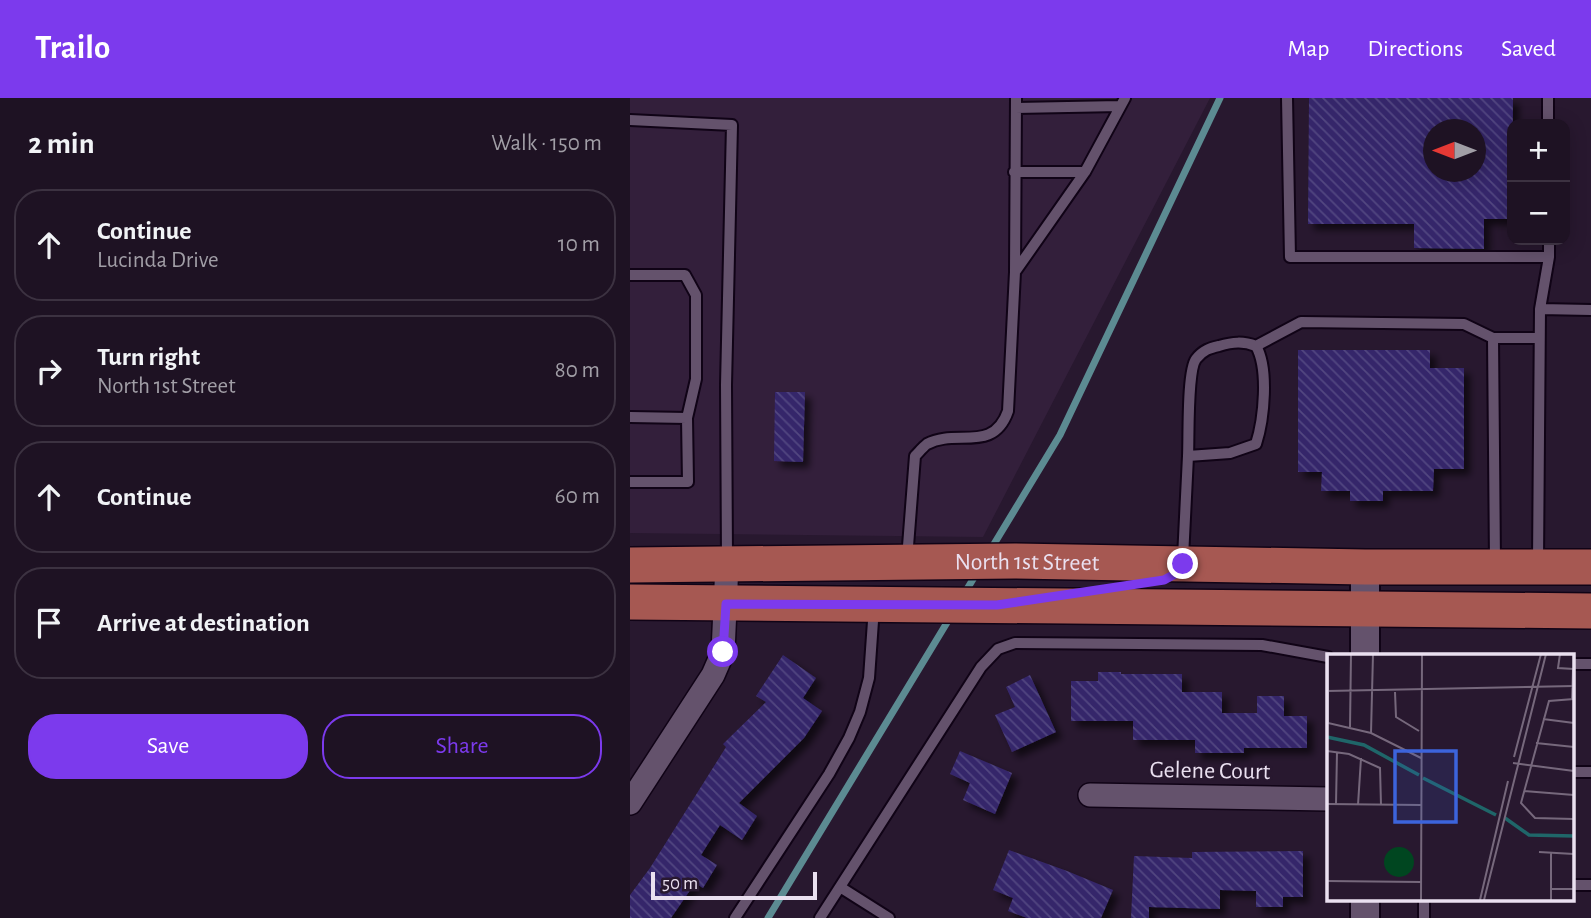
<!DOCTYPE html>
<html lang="en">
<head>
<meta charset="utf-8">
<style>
  :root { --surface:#1e1223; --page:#2b2030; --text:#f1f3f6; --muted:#a19ea6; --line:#3c3241; --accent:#7c3aed }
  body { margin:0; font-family:"Alegreya Sans",sans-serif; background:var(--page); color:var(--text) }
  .controls { position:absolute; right:21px; top:21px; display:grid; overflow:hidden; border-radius:14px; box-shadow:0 4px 18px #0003 }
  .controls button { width:63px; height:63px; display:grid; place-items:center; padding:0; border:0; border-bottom:2px solid var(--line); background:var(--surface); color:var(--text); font:35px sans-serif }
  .compass { position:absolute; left:793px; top:21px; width:63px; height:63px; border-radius:50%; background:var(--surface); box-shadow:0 4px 18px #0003; rotate:270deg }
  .scale { position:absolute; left:21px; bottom:18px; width:166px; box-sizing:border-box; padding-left:7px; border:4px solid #eae0f0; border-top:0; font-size:19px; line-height:24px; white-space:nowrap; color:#eae0f0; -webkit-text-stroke:5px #28182f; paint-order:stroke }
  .stop { position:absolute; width:21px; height:21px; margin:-16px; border:5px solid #7c3aed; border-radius:50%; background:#fff }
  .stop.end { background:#7c3aed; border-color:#fff; box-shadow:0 2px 7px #0008 }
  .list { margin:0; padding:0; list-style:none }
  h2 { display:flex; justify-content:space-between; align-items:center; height:91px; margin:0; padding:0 28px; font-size:30px }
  h2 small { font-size:23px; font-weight:400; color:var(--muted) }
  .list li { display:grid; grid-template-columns:46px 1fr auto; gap:21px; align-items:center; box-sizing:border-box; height:112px; margin:0 14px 14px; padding:0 14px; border:2px solid var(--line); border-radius:28px }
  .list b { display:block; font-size:26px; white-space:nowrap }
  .list p { margin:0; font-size:23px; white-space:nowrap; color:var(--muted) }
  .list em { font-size:23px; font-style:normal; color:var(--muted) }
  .actions { display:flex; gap:14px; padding:21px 28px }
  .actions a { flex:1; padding:16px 0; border:2px solid var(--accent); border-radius:28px; text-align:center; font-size:24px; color:var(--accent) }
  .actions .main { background:var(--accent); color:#fff }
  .icon { flex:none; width:38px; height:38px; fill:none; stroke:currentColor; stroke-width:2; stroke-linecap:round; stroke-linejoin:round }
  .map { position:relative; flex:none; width:961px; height:820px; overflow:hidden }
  header { display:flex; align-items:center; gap:42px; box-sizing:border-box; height:98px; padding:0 35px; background:var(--accent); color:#fff }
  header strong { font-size:33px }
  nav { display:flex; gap:38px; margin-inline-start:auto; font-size:24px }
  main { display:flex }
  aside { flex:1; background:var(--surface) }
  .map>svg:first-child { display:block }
</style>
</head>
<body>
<header>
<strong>Trailo</strong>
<nav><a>Map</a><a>Directions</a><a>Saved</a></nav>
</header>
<main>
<aside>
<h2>2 min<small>Walk · 150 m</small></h2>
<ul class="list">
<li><svg class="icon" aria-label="ahead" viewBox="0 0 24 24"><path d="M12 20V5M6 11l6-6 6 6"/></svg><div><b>Continue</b><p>Lucinda Drive</p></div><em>10 m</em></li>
<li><svg class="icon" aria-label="right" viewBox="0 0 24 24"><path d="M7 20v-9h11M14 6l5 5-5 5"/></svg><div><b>Turn right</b><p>North 1st Street</p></div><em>80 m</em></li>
<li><svg class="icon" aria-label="ahead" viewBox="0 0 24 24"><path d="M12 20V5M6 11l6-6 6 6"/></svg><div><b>Continue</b></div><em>60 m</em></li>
<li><svg class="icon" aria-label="arrive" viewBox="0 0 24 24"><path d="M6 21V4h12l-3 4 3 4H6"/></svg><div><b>Arrive at destination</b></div></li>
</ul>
<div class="actions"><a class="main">Save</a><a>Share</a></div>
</aside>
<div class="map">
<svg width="961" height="820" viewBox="0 0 961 820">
  <defs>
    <pattern id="building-back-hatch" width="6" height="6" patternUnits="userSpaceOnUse" patternTransform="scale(1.75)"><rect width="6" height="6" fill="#35276b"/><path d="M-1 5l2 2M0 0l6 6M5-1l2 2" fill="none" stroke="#524680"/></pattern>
    <filter id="shadow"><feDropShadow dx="6" dy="6" stdDeviation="3.5" flood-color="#0009"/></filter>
  </defs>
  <rect width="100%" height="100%" fill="#28182f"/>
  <path fill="#331f3b" d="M0,0H580L353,439L0,435Z"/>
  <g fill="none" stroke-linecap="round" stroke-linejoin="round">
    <path stroke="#5c8b92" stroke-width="7" d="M361,451L430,337L590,0
      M334,496L348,473
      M138,820L321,518"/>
  </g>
  <path fill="url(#building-back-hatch)" fill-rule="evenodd" filter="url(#shadow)" d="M679,0H883L882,121H854V151L784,150V126H678ZM803,32H845V74H803Z
    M668,252H800V270H834V371H804L803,393H753V403H720V393H691L692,374H668Z
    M145,294H175L173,364L144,363Z
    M153,557L186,580L173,600L192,613L174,640L109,705L127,718L112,742L90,727L71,757L87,767L73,790L65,785L41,820H0V797L20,770L96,649L93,646L136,604L126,598Z
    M468,574H491V576H552V594H592V615H627V598H654V618H677V650H614V655H565V642H503V623H441V583H468Z
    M400,577L426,634L382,654L365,617L385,609L376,589Z
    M330,653L382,675L365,716L333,702L340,685L320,676Z
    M379,752L437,773L483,792L471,820H397L378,813L383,800L363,792Z
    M673,753V799H653V809H626V793L590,792V811L519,809V820H501L504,758L562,760V754Z"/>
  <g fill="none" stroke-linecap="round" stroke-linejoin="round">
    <g stroke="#100316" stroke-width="14">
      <path id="service" d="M657,0L660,159H919
        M918,0V26
        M386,10L490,8
        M0,22L102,27L96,287L97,460
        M384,74H455
        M385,174L455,74L495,0
        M0,177H55L66,197V281L57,320L58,384H0
        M910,211L961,212
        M626,248L671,224L834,226L863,240
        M0,319L57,320
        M553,460L558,358L600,355L626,346C634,321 639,271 626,248C613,243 603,244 589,248C580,250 573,252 566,261C557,273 559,339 558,358
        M277,461L285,358C289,354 293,349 297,346C326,330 363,356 378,313L385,174L386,0
        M908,463L910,211L919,159V142
        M865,464L863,240H909
        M942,566H961
        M942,674H961
        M942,787H961
        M210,789L259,820
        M105,820L199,676L219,640L230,614L239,580L244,509
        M190,820L351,569L368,551L385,545L632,547L698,559
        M794,820V801"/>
    </g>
    <g stroke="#100316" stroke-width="26">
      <path id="minor" d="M460,697L698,701
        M0,705L83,577L93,554L97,466"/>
    </g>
    <g stroke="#100316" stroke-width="32">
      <path id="tertiary" d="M735,558V469
        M735,820V801"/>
    </g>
    <g stroke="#100316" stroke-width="38">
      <g id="primary">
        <path id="s1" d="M0,467L385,463L735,469H961"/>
        <path d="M0,504L961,513"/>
      </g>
    </g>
    <use href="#service" stroke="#64526c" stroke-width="10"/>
    <use href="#minor" stroke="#64526c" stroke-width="23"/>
    <use href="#tertiary" stroke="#64526c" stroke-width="28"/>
    <use href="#primary" stroke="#a65852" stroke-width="35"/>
  </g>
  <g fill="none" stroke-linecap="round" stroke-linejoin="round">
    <path stroke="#7c3aed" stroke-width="9" d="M93,554L96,506L367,507L534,482L547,475L553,466"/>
  </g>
  <g text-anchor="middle" stroke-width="5" stroke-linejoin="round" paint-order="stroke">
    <g font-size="24" fill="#eae0f0" stroke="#28182f">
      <text dy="8" stroke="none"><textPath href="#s1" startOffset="397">North 1st Street</textPath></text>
      <text transform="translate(580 672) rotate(1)" y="8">Gelene Court</text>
    </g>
  </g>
  <g transform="translate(697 556)">
    <rect width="247" height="247" fill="#28182f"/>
    <path d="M57 208a15 15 0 1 1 30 0a15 15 0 1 1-30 0Z" fill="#004620"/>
    <path fill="none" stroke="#1f6669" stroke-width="3.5" d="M0,83L37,91L92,121M96,124L169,161M178,164L202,181L247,182"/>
    <path fill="none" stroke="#76687c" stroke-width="2" d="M1,0V69L44,79L94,104M233,0L231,14L247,15M0,37L247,32M68,38L69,63L92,77M245,45L246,15M247,45L222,47L194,149L208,164L247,165M216,65L247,69M23,73L24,0M44,79L46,0M209,89L247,93M0,97L22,100L53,114L54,151M187,103L214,0M186,109L247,117M197,137L247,141M0,150L94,151M9,150L10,98M31,151L34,104M212,198L247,200M224,198V246M0,227L94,228M224,235H247M94,246L95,0M153,246L181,127M157,246L219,0"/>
    <path fill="#3c64dc" fill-opacity="0.15" stroke="#3c64dc" stroke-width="3.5" d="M68,97H129V168H68Z"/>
    <rect width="247" height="247" fill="none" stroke="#eae0f0" stroke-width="3.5"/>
  </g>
</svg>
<div class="controls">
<button>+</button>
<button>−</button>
</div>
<svg class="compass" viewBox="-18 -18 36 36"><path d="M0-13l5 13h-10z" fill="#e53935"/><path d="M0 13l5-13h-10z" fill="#a19ea6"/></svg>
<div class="scale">50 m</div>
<div class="stop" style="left:93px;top:554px"></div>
<div class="stop end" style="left:553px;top:466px"></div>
</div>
</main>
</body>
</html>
